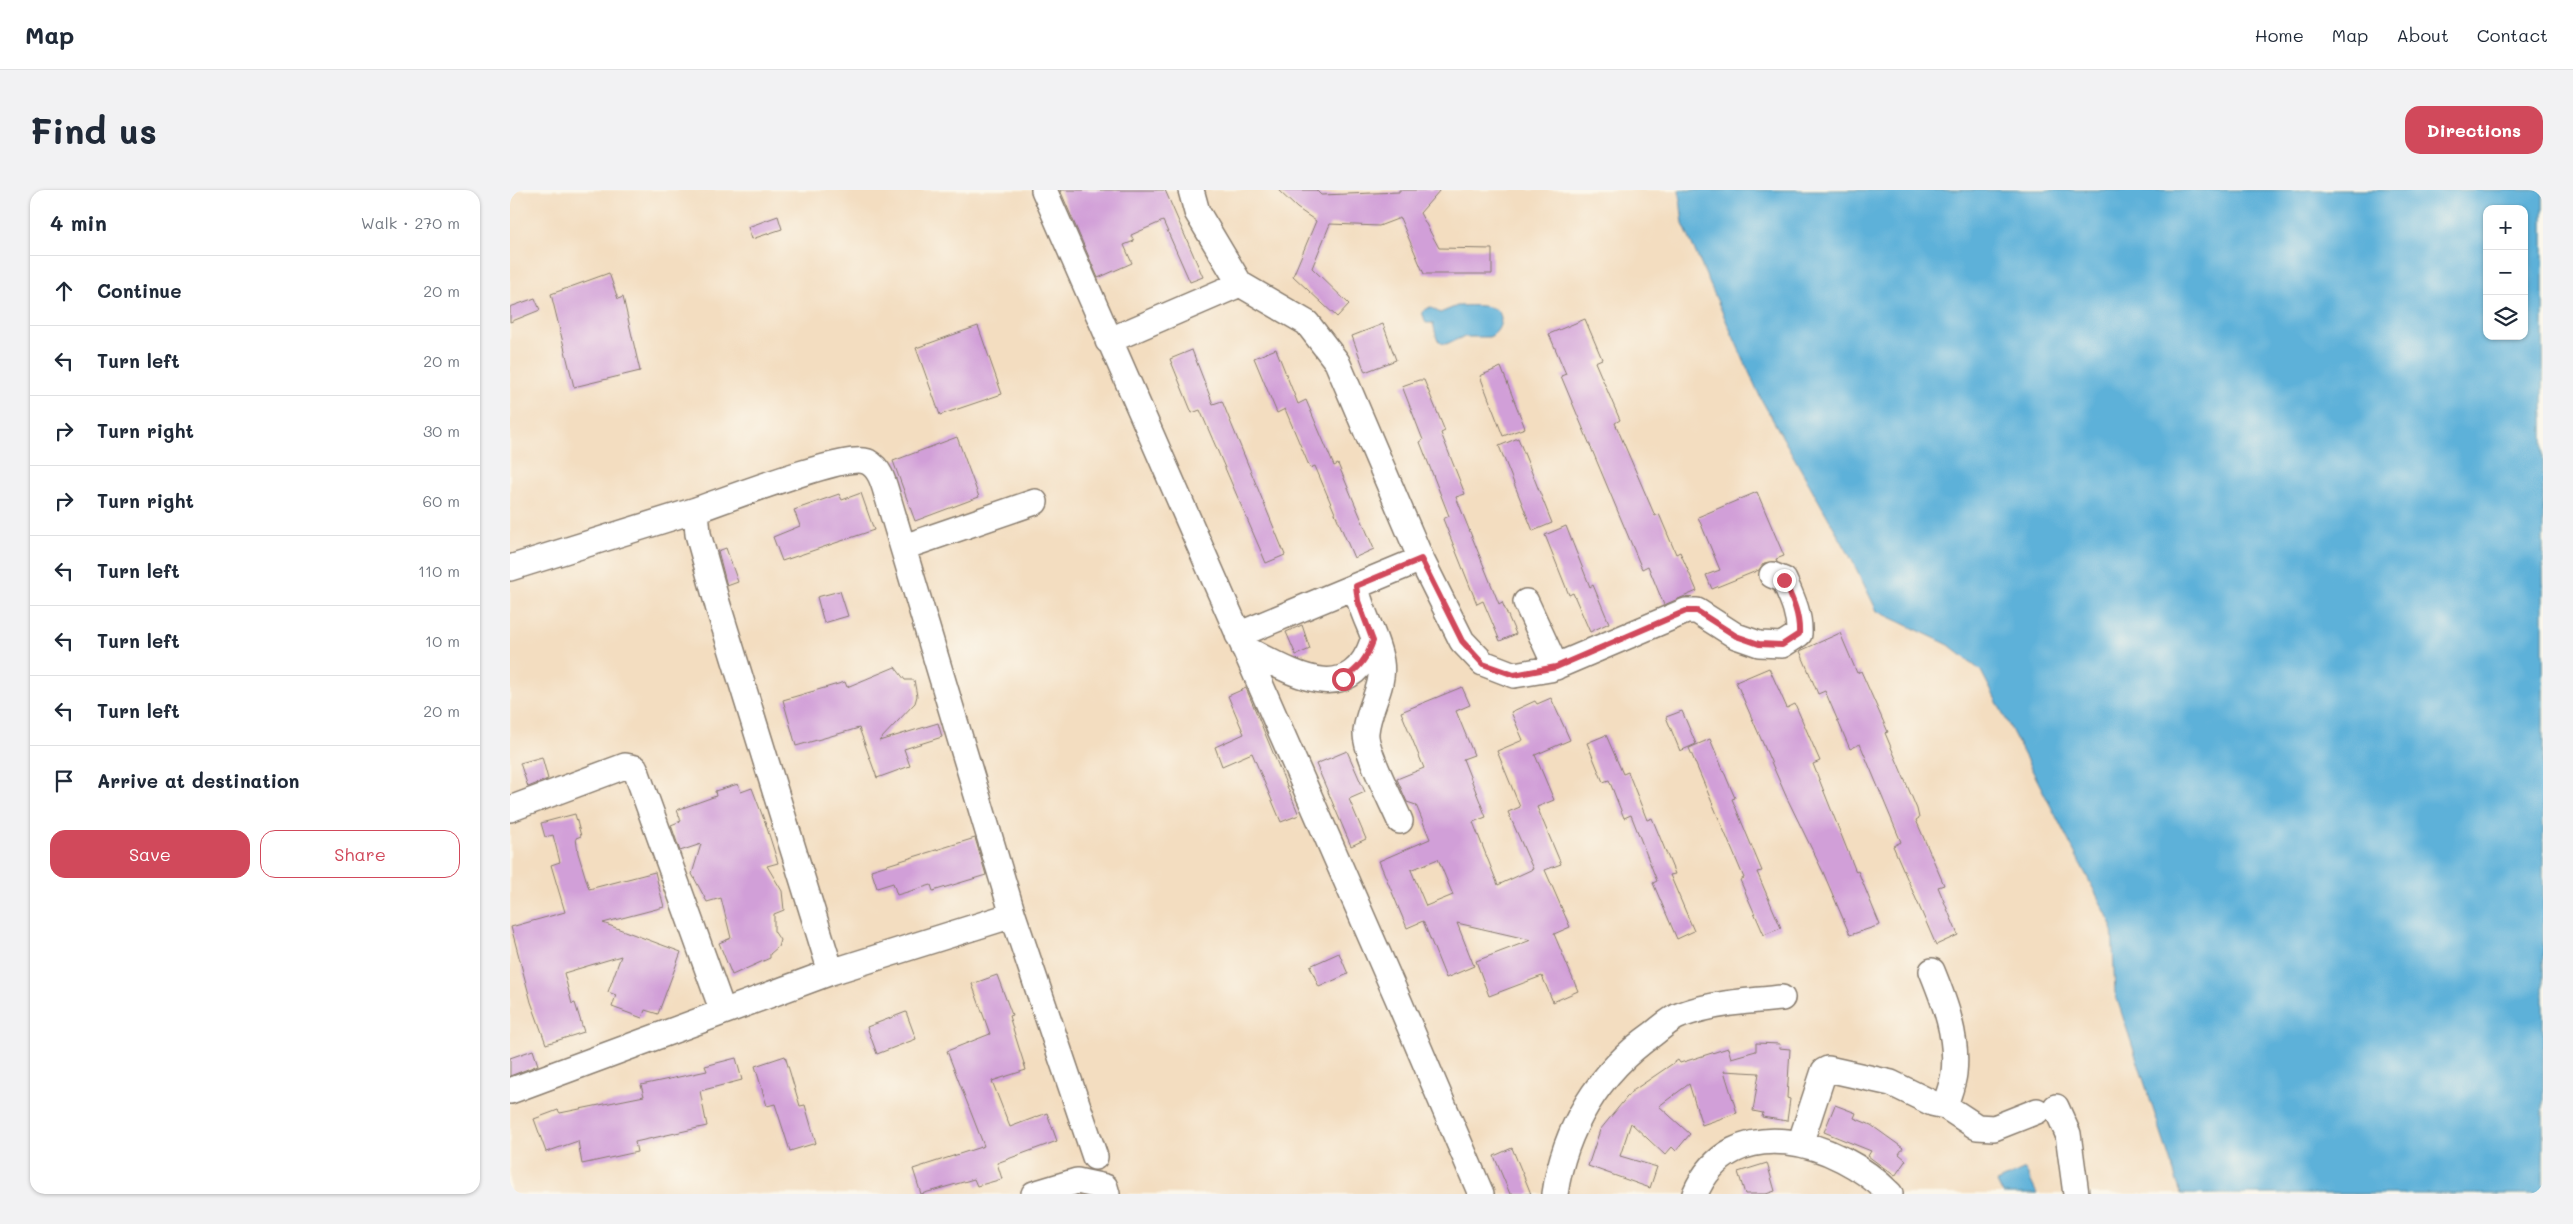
<!DOCTYPE html>
<html lang="en">
<head>
<meta charset="utf-8">
<style>
  :root { --surface:#fff; --page:#f2f2f3; --text:#1f2937; --muted:#747a83; --line:#e0e1e3; --accent:#d1495b }
  body { margin:0; font-family:Mali,sans-serif; background:var(--page); color:var(--text) }
  .controls { position:absolute; right:15px; top:15px; display:grid; overflow:hidden; border-radius:10px; box-shadow:0 1px 4px #0004 }
  .controls button { width:45px; height:45px; display:grid; place-items:center; padding:0; border:0; border-bottom:1px solid var(--line); background:var(--surface); color:var(--text); font:25px sans-serif }
  .stop { position:absolute; width:15px; height:15px; margin:-11px; border:4px solid #d1495b; border-radius:50%; background:#fff }
  .stop.end { background:#d1495b; border-color:#fff; box-shadow:0 1px 5px #0008 }
  .list { margin:0; padding:0; list-style:none }
  h2 { display:flex; justify-content:space-between; align-items:center; height:65px; margin:0; padding:0 20px; font-size:21px }
  h2 small { font-size:16px; font-weight:400; color:var(--muted) }
  .list li { display:grid; grid-template-columns:32px 1fr auto; gap:15px; align-items:center; box-sizing:border-box; height:70px; padding:0 20px; border-top:1px solid var(--line) }
  .list b { display:block; font-size:19px; white-space:nowrap }
  .list em { font-size:16px; font-style:normal; color:var(--muted) }
  .actions { display:flex; gap:10px; padding:15px 20px }
  .actions a { flex:1; padding:11px 0; border:1px solid var(--accent); border-radius:15px; text-align:center; font-size:18px; color:var(--accent) }
  .actions .main { background:var(--accent); color:#fff }
  .icon { flex:none; width:28px; height:28px; fill:none; stroke:currentColor; stroke-width:2; stroke-linecap:round; stroke-linejoin:round }
  .map { position:relative; flex:none; width:2033px; height:1004px; overflow:hidden; border-radius:15px }
  header { display:flex; align-items:center; gap:30px; box-sizing:border-box; height:70px; padding:0 25px; background:var(--surface); border-bottom:1px solid var(--line) }
  header strong { font-size:24px }
  nav { display:flex; gap:28px; margin-inline-start:auto; font-size:18px }
  .intro { display:flex; align-items:center; justify-content:space-between; box-sizing:border-box; height:120px; padding:0 30px }
  h1 { margin:0; font-size:35px }
  .button { padding:12px 22px; border-radius:15px; background:var(--accent); color:#fff; font-size:18px; font-weight:700 }
  main { display:flex; gap:30px; padding:0 30px }
  aside { flex:1; background:var(--surface); border-radius:15px; box-shadow:0 1px 4px #0004 }
  .map>svg:first-child { display:block }
</style>
</head>
<body>
<header>
<strong>Map</strong>
<nav><a>Home</a><a>Map</a><a>About</a><a>Contact</a></nav>
</header>
<div class="intro"><h1>Find us</h1><a class="button">Directions</a></div>
<main>
<aside>
<h2>4 min<small>Walk · 270 m</small></h2>
<ul class="list">
<li><svg class="icon" aria-label="ahead" viewBox="0 0 24 24"><path d="M12 20V5M6 11l6-6 6 6"/></svg><div><b>Continue</b></div><em>20 m</em></li>
<li><svg class="icon" aria-label="left" viewBox="0 0 24 24"><path d="M17 20v-9H6M10 6l-5 5 5 5"/></svg><div><b>Turn left</b></div><em>20 m</em></li>
<li><svg class="icon" aria-label="right" viewBox="0 0 24 24"><path d="M7 20v-9h11M14 6l5 5-5 5"/></svg><div><b>Turn right</b></div><em>30 m</em></li>
<li><svg class="icon" aria-label="right" viewBox="0 0 24 24"><path d="M7 20v-9h11M14 6l5 5-5 5"/></svg><div><b>Turn right</b></div><em>60 m</em></li>
<li><svg class="icon" aria-label="left" viewBox="0 0 24 24"><path d="M17 20v-9H6M10 6l-5 5 5 5"/></svg><div><b>Turn left</b></div><em>110 m</em></li>
<li><svg class="icon" aria-label="left" viewBox="0 0 24 24"><path d="M17 20v-9H6M10 6l-5 5 5 5"/></svg><div><b>Turn left</b></div><em>10 m</em></li>
<li><svg class="icon" aria-label="left" viewBox="0 0 24 24"><path d="M17 20v-9H6M10 6l-5 5 5 5"/></svg><div><b>Turn left</b></div><em>20 m</em></li>
<li><svg class="icon" aria-label="arrive" viewBox="0 0 24 24"><path d="M6 21V4h12l-3 4 3 4H6"/></svg><div><b>Arrive at destination</b></div></li>
</ul>
<div class="actions"><a class="main">Save</a><a>Share</a></div>
</aside>
<div class="map">
<svg width="2033" height="1004" viewBox="0 0 2033 1004">
  <rect width="100%" height="100%" fill="#fbf7ec"/>
  <filter id="ink" filterUnits="userSpaceOnUse"><feTurbulence type="fractalNoise" baseFrequency=".02" numOctaves="2"/><feDisplacementMap in="SourceGraphic" scale="10" xChannelSelector="R" yChannelSelector="G"/><feConvolveMatrix kernelMatrix="1 2 1 2 8 2 1 2 1" color-interpolation-filters="sRGB"/></filter>
  <filter id="wash" filterUnits="userSpaceOnUse"><feTurbulence type="fractalNoise" baseFrequency=".0096" numOctaves="4" result="noise"/><feDisplacementMap in="SourceGraphic" scale="20" xChannelSelector="R" yChannelSelector="G"/><feGaussianBlur stdDeviation="1.12" result="paint"/><feColorMatrix in="noise" values="0 0 0 0 0 0 0 0 0 0 0 0 0 0 0 0 0 1.4 0 .05"/><feComposite in="paint" operator="in"/></filter>
  <g filter="url(#wash)">
    <rect width="100%" height="100%" fill="#f3ddc0"/>
    <path fill="#5db1d9" stroke="#3c667a" fill-rule="evenodd" d="M1169,0H2033V1004H1671L1605,803L1602,735L1471,481L1439,455L1367,421L1340,366L1251,209L1173,34ZM1977,19H2014V146H1977Z
      M947,116C960,116 998,111 990,135C988,141 984,145 979,147H953L936,154L931,153L927,149L923,133H916L912,122L920,117L930,123Z
      M1515,979L1527,1004H1493L1487,992Z"/>
    <g id="blocks">
      <path fill="#d19fd8" fill-rule="evenodd" d="M550,0H655L693,87L680,92L653,31L621,45L624,51L614,55L622,73L588,88Z
        M768,0H806L811,5L889,2V0H930L910,23L929,58L982,59V84H914L890,28L869,36L820,34L802,78L839,114L827,127L783,86L806,31L787,18Z
        M268,26L272,39L242,49L238,37Z
        M99,83L108,109L113,107L130,181L64,197L41,104Z
        M25,108L30,120L0,132V117Z
        M1075,129L1092,169L1085,172L1110,230L1105,233L1145,326L1149,324L1166,364L1170,362L1187,401L1154,415L1138,376L1132,379L1051,186L1056,184L1039,144Z
        M873,134L886,170L855,182L842,146Z
        M468,136L492,204L430,225L406,158Z
        M766,159L788,214L796,210L824,276L828,274L864,359L844,368L805,276L800,278L775,219L767,223L744,168Z
        M682,160L703,214L712,211L775,365L756,373L690,220L682,223L660,169Z
        M991,177L1015,238L993,246L970,186Z
        M909,190H914L935,241L931,243L955,304L946,307L989,414L992,412L1006,444L990,451L973,411L967,414L933,329L939,326L910,252L913,250L892,196Z
        M447,247L469,307L405,331L383,271Z
        M1008,248L1042,333L1023,341L989,256Z
        M1247,302L1274,366L1266,369L1267,372L1254,373L1249,380L1202,399L1196,385L1210,380L1188,327Z
        M351,303L364,340L272,371L263,347L290,336L284,320L329,304L332,310Z
        M1056,336L1080,397L1083,395L1099,433L1080,442L1063,403L1059,405L1035,345Z
        M216,358L228,392L217,396L208,361Z
        M330,401L338,426L314,433L307,407Z
        M792,435L800,459L786,465L776,442Z
        M1330,443L1347,483L1351,481L1378,542L1375,543L1407,619L1409,628L1406,630L1434,695L1428,697L1448,745L1426,755L1383,656L1391,652L1350,554L1340,559L1315,501L1308,504L1290,461Z
        M385,477L395,490H404L407,506L405,513L369,551L428,533L432,547L394,559L400,576L367,588L349,538L286,556L273,510L335,492L337,497Z
        M1259,478L1277,518L1285,514L1310,571L1303,574L1346,682L1348,681L1370,735L1340,745L1313,682L1276,606L1226,492Z
        M952,497L960,515L946,521L964,565L953,569L976,627L963,632L988,695L1023,679L998,622L1010,617L987,561L1013,550L1001,522L1025,511L1027,514L1041,508L1060,550L1025,565L1044,610L1027,617L1051,674L1035,680L1060,737L1044,744L1068,801L1043,812L1032,786L979,806L966,771L1021,750L947,733L964,776L936,788L913,731L897,738L869,671L920,649L906,615L897,612L887,589L914,578L891,522ZM928,669L943,705L916,716L901,680Z
        M736,498L789,625L771,632L742,563L712,576L705,557L734,544L718,506Z
        M1172,521L1186,554L1170,561L1156,527Z
        M1096,545L1113,584L1118,582L1137,630L1142,628L1165,684L1160,685L1184,741L1167,749L1143,693L1147,691L1121,625L1114,628L1099,590L1093,592L1077,553Z
        M1200,549L1225,608L1222,609L1252,681L1247,682L1271,738L1254,745L1230,690L1234,688L1179,558Z
        M837,561L855,602L839,609L856,649L841,656L806,574Z
        M32,567L38,589L18,597L10,573Z
        M228,594L231,602L242,598L256,635L268,673L257,676L272,701L274,720L264,724V741L270,750L268,757L260,764V768L222,785L209,753L221,748L211,708L197,712L182,684L191,654L170,661L161,635L171,631L167,620L206,606L205,601Z
        M65,624L71,646L66,648L68,663L79,699L145,682L154,717L93,733L171,762L148,824L135,820L132,828L102,817L106,805L98,802L111,766L54,783L62,814L65,813L74,842L36,854L21,812L1,737L55,722L41,675L50,672L43,645L35,647L31,633Z
        M465,648L476,685L423,701L421,695L387,705L383,693L367,698L361,680Z
        M829,763L838,784L809,797L800,776Z
        M487,785L502,825L499,826L516,880L482,891L500,937L537,923L547,951L487,973L492,989L467,996L464,989L411,1004L403,979L474,956L437,861L480,844L462,794Z
        M396,822L406,849L367,864L357,837Z
        M1246,853L1270,854L1269,858L1280,859L1277,908L1280,909L1277,931L1252,927L1253,923L1243,921L1249,883L1214,881L1227,923L1192,935L1179,894L1149,916L1180,944L1166,961L1162,957L1155,965L1121,933L1110,966L1147,977L1140,998L1078,976L1090,940L1121,902L1168,870L1170,873L1218,858L1221,868L1246,861Z
        M23,860L28,875L0,886V868Z
        M275,866L290,916L295,915L306,953L280,961L265,914L257,916L245,876Z
        M226,868L232,890L190,901L197,936L125,952L127,962L72,974L68,951L36,962L24,929L48,920L50,923L134,906L131,895L197,881L195,876Z
        M1325,915L1346,923L1344,928L1361,935L1393,958L1389,964L1396,970L1385,986L1358,966L1361,961L1314,942Z
        M1002,958L1017,994L1021,1004H1000L984,966Z
        M1257,973L1265,1001L1256,1004H1235L1228,982Z"/>
    </g>
  </g>
  <g filter="url(#ink)">
    <use href="#blocks" fill-opacity="0" stroke="#887c6e" stroke-width="1"/>
    <g fill="none" stroke-linecap="round" stroke-linejoin="round">
      <g stroke="#887c6e" stroke-width="28">
        <path id="minor" d="M534,0L888,809L971,1004
          M681,0L687,22L730,94
          M598,151L730,94L797,133L827,172L911,369L952,451L973,473L1004,485L1040,479L1176,421H1187L1226,446L1249,454L1272,455L1289,444C1290,424 1282,408 1274,390L1262,385
          M394,357L525,312
          M0,378L186,320
          M1016,412L1046,477
          M728,445L846,396
          M734,458C780,481 839,521 863,451
          M0,619L115,576L125,578L213,822
          M890,631C882,612 854,559 856,542C858,517 875,497 871,472C867,446 850,422 846,396L911,369
          M1422,781C1435,813 1448,847 1444,883C1443,894 1438,905 1435,916
          M321,782L208,416L188,344L186,320C212,311 338,262 358,272C371,279 374,295 378,308L503,725L585,967
          M0,901L321,782L503,725
          M1546,917L1558,944L1566,1004
          M1290,954L1314,881L1318,879L1381,893L1422,913L1435,916L1467,937L1484,938L1527,921
          M524,1004L567,991L595,997L597,1004
          M1045,1004C1054,939 1089,882 1143,844C1151,838 1161,828 1171,825C1203,813 1238,811 1272,808
          M1185,1004C1221,918 1329,951 1380,1004"/>
      </g>
      <use href="#minor" stroke="#fff" stroke-width="25"/>
    </g>
  </g>
  <g fill="none" stroke-linecap="round" stroke-linejoin="round" filter="url(#ink)">
    <path stroke="#d1495b" stroke-width="6" d="M833,489C849,479 857,468 863,451L848,411L846,396L911,369L952,451L973,474L1004,485L1046,477L1176,421H1187L1226,446L1249,454L1272,455L1289,444C1290,424 1282,408 1274,390"/>
  </g>
</svg>
<div class="controls">
<button>+</button>
<button>−</button>
<button><svg class="icon" aria-label="layers" viewBox="0 0 24 24"><path d="M12 4l9 5-9 5-9-5zM3 14l9 5 9-5"/></svg></button>
</div>
<div class="stop" style="left:833px;top:489px"></div>
<div class="stop end" style="left:1274px;top:390px"></div>
</div>
</main>
</body>
</html>
